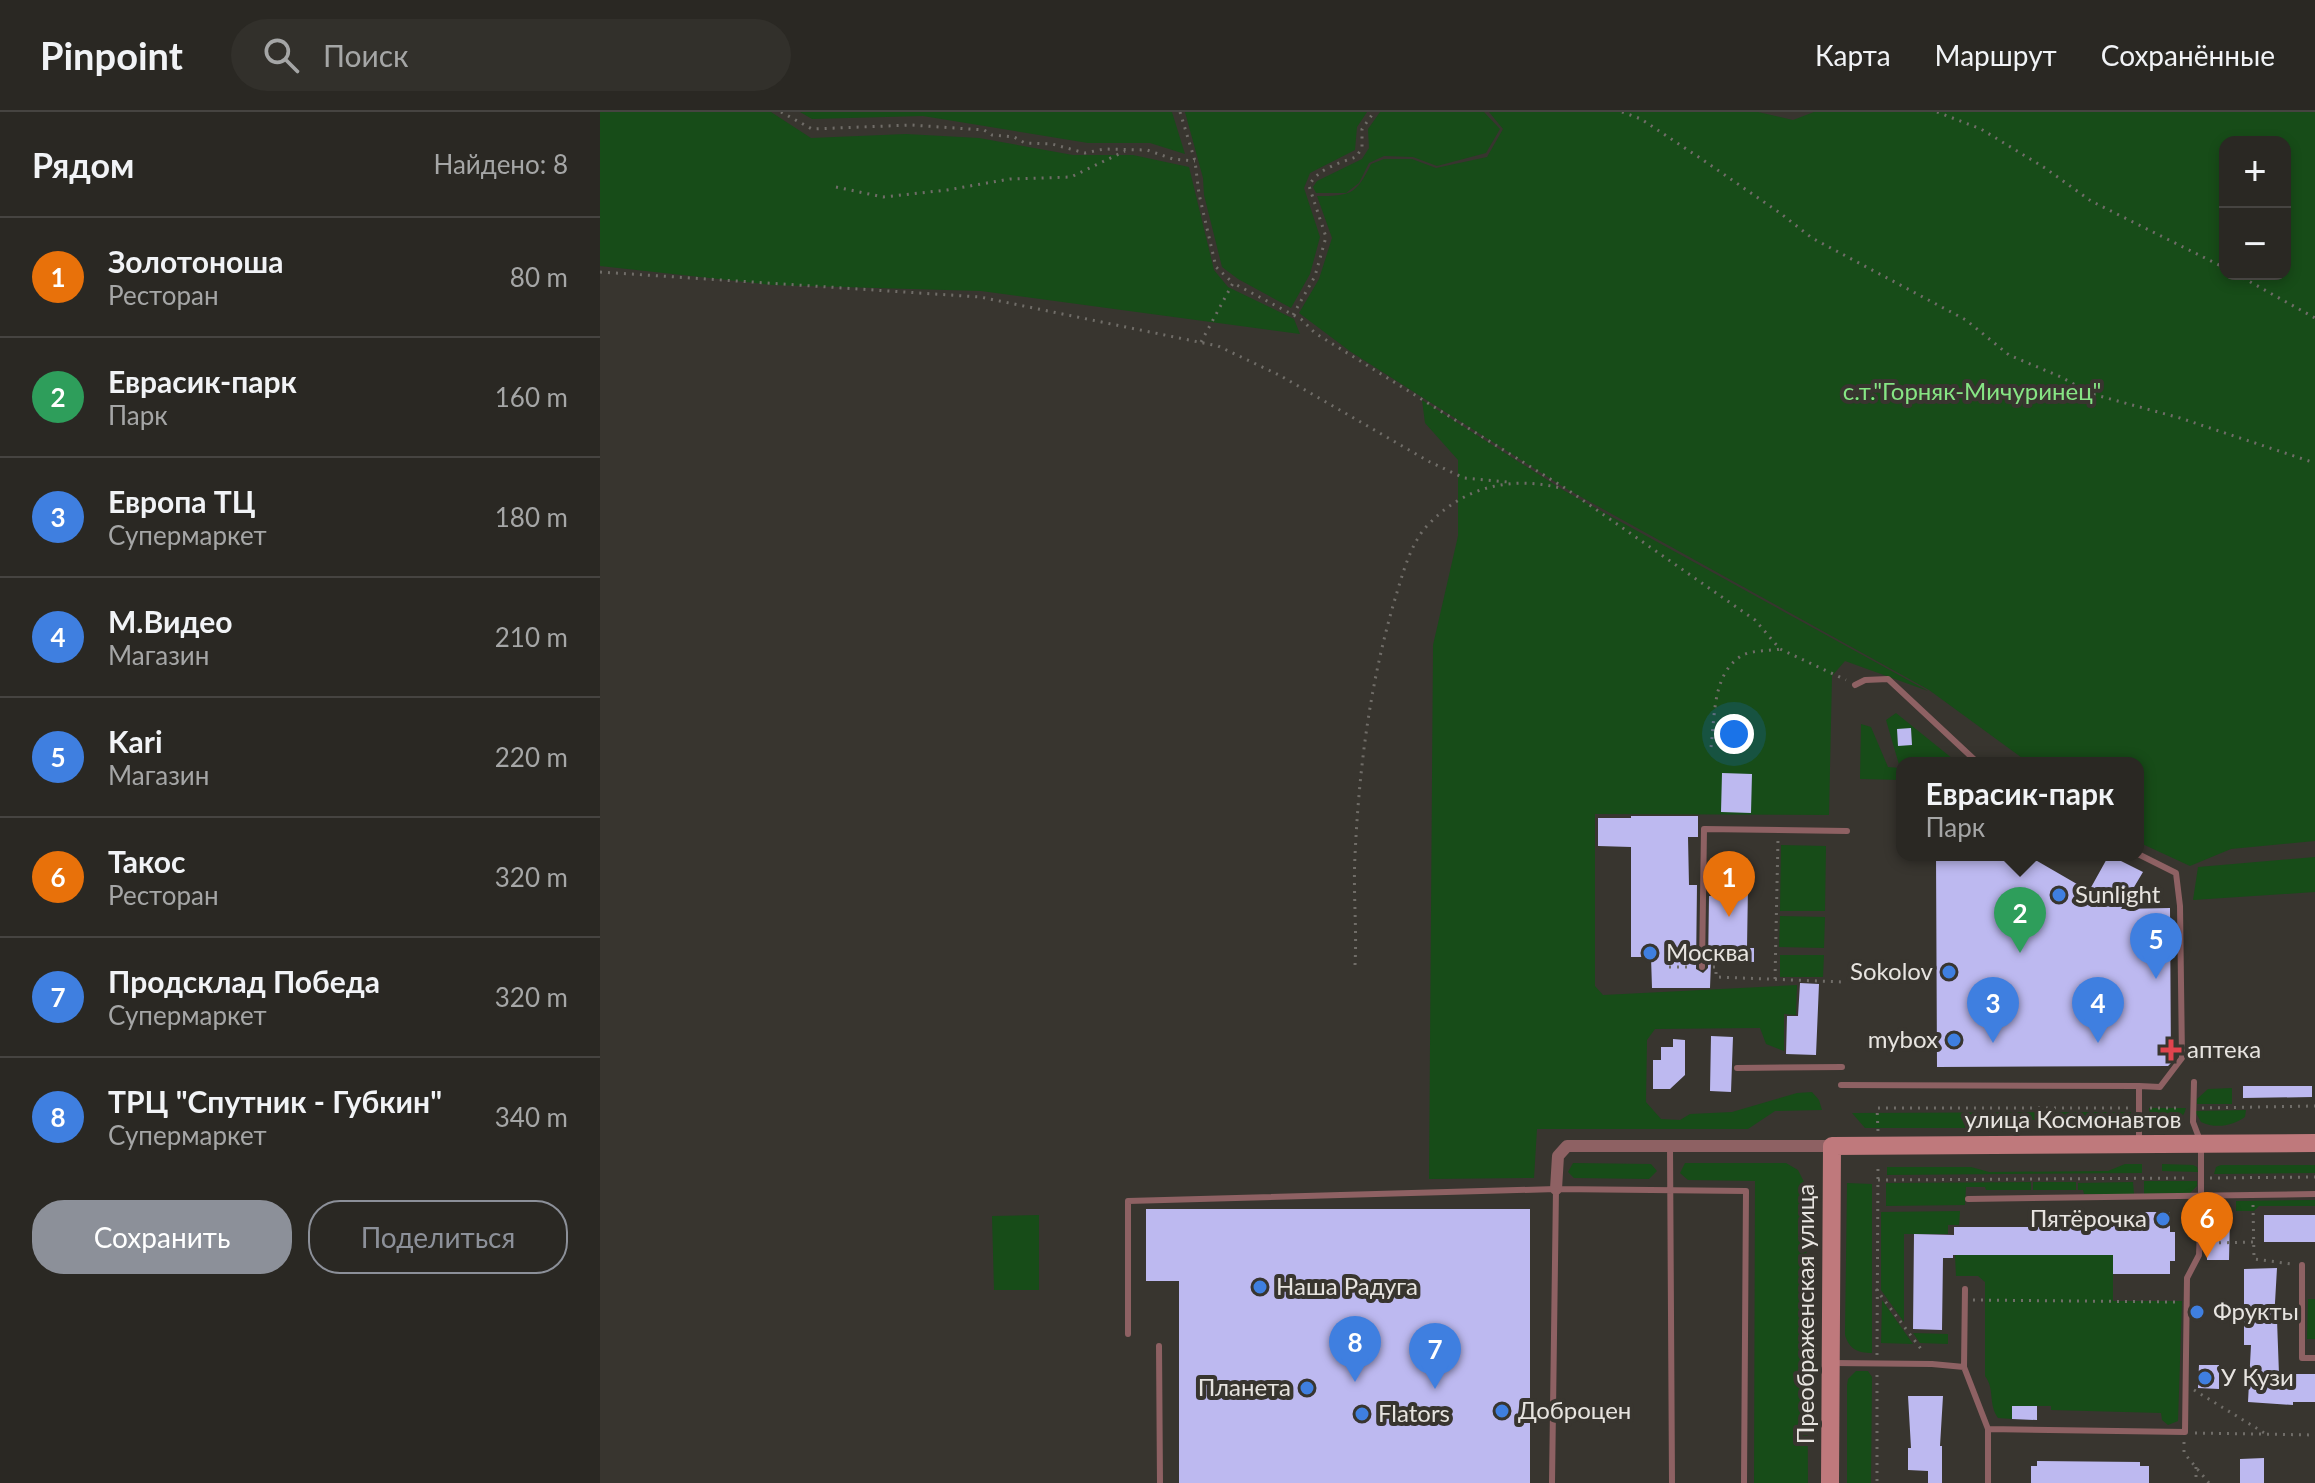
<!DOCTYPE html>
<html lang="ru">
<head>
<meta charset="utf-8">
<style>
  :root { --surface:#2a2823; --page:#32302b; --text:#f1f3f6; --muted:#a5a6a6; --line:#464441; --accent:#8c9099 }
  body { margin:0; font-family:Lato,sans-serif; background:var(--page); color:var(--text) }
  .controls { position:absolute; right:24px; top:24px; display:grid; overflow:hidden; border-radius:16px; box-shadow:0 4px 12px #0003 }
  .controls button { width:72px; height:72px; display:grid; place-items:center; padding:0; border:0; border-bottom:2px solid var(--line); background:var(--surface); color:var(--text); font:40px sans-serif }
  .you { position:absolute; left:1134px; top:622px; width:28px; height:28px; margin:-20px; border:6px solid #fff; border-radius:50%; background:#1a73e8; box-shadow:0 0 0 12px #1a73e833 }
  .badge { display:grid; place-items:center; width:52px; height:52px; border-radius:50%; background:var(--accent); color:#fff; font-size:26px; font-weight:700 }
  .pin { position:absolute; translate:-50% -66px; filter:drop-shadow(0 2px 4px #0008) }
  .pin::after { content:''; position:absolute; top:42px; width:28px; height:24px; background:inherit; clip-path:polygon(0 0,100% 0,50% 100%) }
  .popup { position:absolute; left:1296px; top:645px; width:248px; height:104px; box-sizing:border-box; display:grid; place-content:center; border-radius:16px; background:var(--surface); filter:drop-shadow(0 2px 6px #0005); font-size:26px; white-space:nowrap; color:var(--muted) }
  .popup b { font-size:30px; color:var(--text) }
  .popup::after { content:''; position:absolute; left:50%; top:100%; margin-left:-16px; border:16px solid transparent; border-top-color:var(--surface) }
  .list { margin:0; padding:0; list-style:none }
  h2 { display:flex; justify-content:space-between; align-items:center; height:104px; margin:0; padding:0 32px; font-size:34px }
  h2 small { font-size:26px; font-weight:400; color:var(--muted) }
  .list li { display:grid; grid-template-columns:52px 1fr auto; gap:24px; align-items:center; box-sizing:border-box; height:120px; padding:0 32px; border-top:2px solid var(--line) }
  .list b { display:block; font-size:30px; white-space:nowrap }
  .list p { margin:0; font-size:26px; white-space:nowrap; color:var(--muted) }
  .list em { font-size:26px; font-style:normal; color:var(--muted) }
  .actions { display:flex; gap:16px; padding:24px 32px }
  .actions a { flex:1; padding:18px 0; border:2px solid var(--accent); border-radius:32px; text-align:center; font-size:28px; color:var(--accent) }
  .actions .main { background:var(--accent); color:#fff }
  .icon { flex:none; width:44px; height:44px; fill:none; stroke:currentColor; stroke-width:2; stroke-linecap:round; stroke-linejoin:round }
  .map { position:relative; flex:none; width:1715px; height:1371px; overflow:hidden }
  header { display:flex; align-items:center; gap:48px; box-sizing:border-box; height:112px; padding:0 40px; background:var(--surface); border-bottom:2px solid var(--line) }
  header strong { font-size:38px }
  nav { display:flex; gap:44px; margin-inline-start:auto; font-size:28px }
  .search { width:560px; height:72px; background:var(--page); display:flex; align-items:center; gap:20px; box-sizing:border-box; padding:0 28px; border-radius:44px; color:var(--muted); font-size:30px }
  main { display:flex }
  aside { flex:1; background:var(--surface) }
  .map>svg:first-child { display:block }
</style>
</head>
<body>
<header>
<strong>Pinpoint</strong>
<div class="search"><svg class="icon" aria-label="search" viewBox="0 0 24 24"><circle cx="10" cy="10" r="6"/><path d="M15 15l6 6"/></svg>Поиск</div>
<nav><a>Карта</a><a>Маршрут</a><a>Сохранённые</a></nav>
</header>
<main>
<aside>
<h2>Рядом<small>Найдено: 8</small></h2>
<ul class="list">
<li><span class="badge" style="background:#e8710a">1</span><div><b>Золотоноша</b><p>Ресторан</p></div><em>80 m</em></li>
<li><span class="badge" style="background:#2e9e5b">2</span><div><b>Еврасик-парк</b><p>Парк</p></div><em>160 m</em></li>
<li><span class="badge" style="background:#3f7fe0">3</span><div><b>Европа ТЦ</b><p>Супермаркет</p></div><em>180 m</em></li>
<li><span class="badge" style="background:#3f7fe0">4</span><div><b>М.Видео</b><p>Магазин</p></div><em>210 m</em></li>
<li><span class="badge" style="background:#3f7fe0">5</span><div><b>Kari</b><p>Магазин</p></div><em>220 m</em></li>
<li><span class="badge" style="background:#e8710a">6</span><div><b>Такос</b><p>Ресторан</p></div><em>320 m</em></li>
<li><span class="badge" style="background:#3f7fe0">7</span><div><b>Продсклад Победа</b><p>Супермаркет</p></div><em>320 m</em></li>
<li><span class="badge" style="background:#3f7fe0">8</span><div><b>ТРЦ &quot;Спутник - Губкин&quot;</b><p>Супермаркет</p></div><em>340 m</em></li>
</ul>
<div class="actions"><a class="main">Сохранить</a><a>Поделиться</a></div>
</aside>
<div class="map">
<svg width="1715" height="1371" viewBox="0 0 1715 1371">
  <rect width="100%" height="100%" fill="#38352f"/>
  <path fill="#174c18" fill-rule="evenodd" d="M0,0H171L211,26L306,22L379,26L473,43H533L589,55L614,158L628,175L694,207L700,222L381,179L172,173L0,154Z
    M200,0H572L585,42L550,31H488L323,4L212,7Z
    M585,0H767L757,15L755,38L710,61L704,76L720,125L710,162L691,196L638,167L622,155L604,83L603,66Z
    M780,0H884L900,17L886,41L837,54L813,45L784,44L769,51L759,71L746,81H716L713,75L717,69L762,47L769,36L768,17Z
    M889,0H1158L1193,8L1214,0H1715V729L1631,737L1590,754L1538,730V651H1429L1329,578L965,376L751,240L699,201L719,167L732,126L717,84C750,84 756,83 771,52L784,47H812L836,56L887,45L903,17ZM1625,30H1685V162H1625Z
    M822,288L963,378L1328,579L1245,549L1232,564L1229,703L995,702V874L1003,883L1197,873L1196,903L1184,902V939L1166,932L1160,916L1055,917L1047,928L1046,990L1061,1007L1080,1008L1090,1002L1132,1000L1197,981L1212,980L1219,988L1222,998L1175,999L1148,1017H937L934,1066L829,1067L833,533L858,424V348L825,311Z
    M1296,601L1358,651H1302V668L1260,667L1261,612L1271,615L1288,655L1300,656L1286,608Z
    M1181,733L1226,734L1225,799H1180Z
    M1715,745V780L1593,788L1598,755Z
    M1180,804L1225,805L1224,836L1179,835Z
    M1180,843H1224L1223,865H1180Z
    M1632,976V992H1597V987L1608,977Z
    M1549,996H1586C1582,1013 1565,1020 1551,1010Z
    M1646,998L1645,1005C1632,1014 1616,1017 1601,1010L1595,999Z
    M1531,1000V1008H1386L1383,1016H1265L1252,1001Z
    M973,1051L1051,1052L1057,1059L1049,1067L974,1066L968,1060Z
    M1085,1051H1186L1198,1058L1206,1074L1208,1371H1154L1155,1069L1088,1068L1080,1061Z
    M1525,1052H1542V1061L1287,1063V1055H1371L1389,1060L1508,1059Z
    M1562,1052L1593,1053L1597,1055L1598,1060L1562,1059Z
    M1621,1053H1715V1061L1614,1062L1616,1055Z
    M1544,1069H1597V1074L1590,1081L1544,1082Z
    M1431,1070V1078H1386L1385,1075H1366L1365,1093L1286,1094V1071Z
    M1433,1070H1476V1078H1433Z
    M1533,1070L1534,1082H1484L1483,1078H1478V1071Z
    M1247,1071L1272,1072V1241C1258,1241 1249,1237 1245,1223Z
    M1715,1088V1094H1659L1654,1099H1636V1089Z
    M1360,1099L1359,1113H1348V1122H1304V1210L1281,1178V1100Z
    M439,1103V1178H394L392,1104Z
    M1355,1143H1513V1189H1582L1578,1309L1568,1313L1562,1308L1561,1301L1451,1298V1294H1412V1307L1398,1306C1388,1292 1395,1277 1385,1264V1170L1378,1164H1356Z
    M1708,1187H1715V1227H1707Z
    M1282,1188L1313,1232L1281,1231Z
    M1313,1221L1348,1222V1232L1320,1231Z
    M1256,1259H1268L1272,1265L1271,1371H1247V1273L1248,1267Z"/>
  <path fill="#bdb9f0" d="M1311,616L1312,633L1298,634L1297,617Z
    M1122,661L1152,662L1151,701L1121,700Z
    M1031,704H1098V725H1088L1089,773H1097L1096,857L1103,861L1108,856L1109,784H1118V774H1148L1147,836H1154V850L1111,849L1110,876H1052L1051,845H1031V735L998,734V706H1031Z
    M1336,743H1427L1489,779L1509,743L1543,760L1521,797L1570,796L1571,951L1568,954L1337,955Z
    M1200,871L1219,872L1216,943L1186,942L1187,904H1198Z
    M1111,924L1133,925L1131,980L1110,979Z
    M1073,927L1085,928V963L1070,977H1053V948H1061V935H1073Z
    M1643,974H1712V985L1643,986Z
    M546,1097H930V1371H579V1169H546Z
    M1513,1100H1570V1120H1575V1149H1570V1162H1513V1143H1353V1146H1343L1342,1218L1313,1217L1314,1122L1354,1123V1115H1513Z
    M1664,1103H1715V1130H1664Z
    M1615,1104H1630L1629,1148H1607L1606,1113Z
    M1677,1156L1674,1208H1677L1679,1262H1715V1290H1693V1293L1648,1290L1651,1233H1644V1157Z
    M1599,1253H1619V1277L1598,1276Z
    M1308,1284H1343L1340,1334H1342V1371H1328V1359L1308,1358V1336H1311Z
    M1412,1294H1437V1308L1412,1307Z
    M1664,1346V1371H1640V1347Z
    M1437,1349L1540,1350V1354H1549V1371H1431V1354H1437Z"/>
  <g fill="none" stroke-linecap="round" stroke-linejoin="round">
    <path stroke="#706d68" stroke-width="3" stroke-dasharray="2 6" stroke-linecap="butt" d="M181,0L212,17L311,13L384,18L392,23L414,25L425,31L452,32L485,41L504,37L547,38L573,47L595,49
      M580,0L595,49L599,82L616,155L633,171
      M1022,0L1041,7L1103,48L1180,101L1212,126L1366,208L1409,243L1461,265L1492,282L1580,306L1715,351
      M1337,0L1381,17L1445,56L1491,89L1625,156
      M236,75L283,85L347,78L410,67L471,65L525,39
      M0,160L380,185L618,234L679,263L830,350L864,366L908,370
      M1636,162L1715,206
      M693,203L715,164L726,125L709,74C717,57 739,51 756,45L762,36V17L774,0
      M601,230L633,171L701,207L715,221L968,378L1155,508L1180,537L1246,568
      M1111,635C1115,605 1112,560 1143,543C1153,538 1169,539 1180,537
      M755,853C757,816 753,780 755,744C759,656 770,571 795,487C802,464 810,433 826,415C863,374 912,363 964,377
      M1069,855H1093
      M1113,855H1116V865L1244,870
      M1175,867L1178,727
      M1550,996H1582
      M1602,996L1715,994
      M1278,1019L1277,996H1530
      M1610,1066L1715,1065
      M1278,1068L1590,1066
      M1653,1093L1654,1147L1692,1152
      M1611,1131L1654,1130
      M1276,1177L1324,1241
      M1373,1188L1577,1190
      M1277,1243L1278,1051
      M1277,1263V1371
      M1594,1278L1666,1322
      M1595,1321L1715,1323
      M1584,1330V1341L1609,1371
      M1596,1355V1371"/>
    <path stroke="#8e6163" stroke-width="6" d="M1255,573L1265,568L1288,567L1378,651
      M1538,742L1576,761L1580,794L1582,946L1560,975L1539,974
      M1102,855L1104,717L1247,719
      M1137,956L1242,955
      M1241,973L1539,974V1028
      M1070,1035L1072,1371
      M1368,1087L1715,1082
      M1702,1153V1246H1715
      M1365,1177L1364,1255L1388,1317L1585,1320L1587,1166L1599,1143L1601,1094V1031L1593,1010L1594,970
      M528,1222V1089L956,1077L1146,1079L1144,1371
      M559,1234L560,1371
      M1232,1251L1332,1252L1364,1255
      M1388,1317V1371
      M952,1371L956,1077"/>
    <path stroke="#8e6163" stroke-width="12" d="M956,1077L958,1044L967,1034H1232"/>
    <path stroke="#bf797c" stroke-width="18" d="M1230,1371L1232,1034L1715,1031"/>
  </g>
  <g fill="#3f7fe0" stroke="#38352f" stroke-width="3">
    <circle cx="1459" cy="783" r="8"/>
    <circle cx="1050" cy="841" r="8"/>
    <circle cx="1349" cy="860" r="8"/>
    <circle cx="1354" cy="928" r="8"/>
    <circle cx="1563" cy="1107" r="8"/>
    <circle cx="660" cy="1175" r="8"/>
    <circle cx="1597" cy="1200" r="8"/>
    <circle cx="1605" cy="1266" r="8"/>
    <circle cx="707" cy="1276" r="8"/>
    <circle cx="902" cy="1299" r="8"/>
    <circle cx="762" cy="1302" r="8"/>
  </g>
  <path fill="#e0444e" stroke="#38352f" stroke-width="3" d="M1567 926h8v8h8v8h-8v8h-8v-8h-8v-8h8z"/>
  <g text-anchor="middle" stroke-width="8" stroke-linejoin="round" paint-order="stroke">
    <g font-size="24" fill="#86e584" stroke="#38352f">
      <text x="1372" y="288">с.т."Горняк-Мичуринец"</text>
    </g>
    <g font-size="24" fill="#e7e4e0" stroke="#38352f" text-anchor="start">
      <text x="1475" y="791">Sunlight</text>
      <text x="1066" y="849">Москва</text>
      <text x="1333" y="868" text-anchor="end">Sokolov</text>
      <text x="1338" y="936" text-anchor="end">mybox</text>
      <text x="1587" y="946">аптека</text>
      <text x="1547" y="1115" text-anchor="end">Пятёрочка</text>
      <text x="676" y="1183">Наша Радуга</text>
      <text x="1613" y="1208">Фрукты</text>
      <text x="1621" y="1274">У Кузи</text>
      <text x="691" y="1284" text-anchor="end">Планета</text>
      <text x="918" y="1307">Доброцен</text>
      <text x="778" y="1310">Flators</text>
    </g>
    <g font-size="24" fill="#e7e4e0" stroke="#38352f">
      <text x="1473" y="1016">улица Космонавтов</text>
      <text transform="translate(1206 1202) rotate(-90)" y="8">Преображенская улица</text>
    </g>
  </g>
</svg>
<div class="controls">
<button>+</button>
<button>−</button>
</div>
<div class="you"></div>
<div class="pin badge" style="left:1129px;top:805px;background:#e8710a">1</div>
<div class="pin badge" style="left:1420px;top:841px;background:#2e9e5b">2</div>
<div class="popup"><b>Еврасик-парк</b>Парк</div>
<div class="pin badge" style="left:1393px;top:931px;background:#3f7fe0">3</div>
<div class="pin badge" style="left:1498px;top:931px;background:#3f7fe0">4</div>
<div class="pin badge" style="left:1556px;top:867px;background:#3f7fe0">5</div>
<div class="pin badge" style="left:1607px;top:1146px;background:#e8710a">6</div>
<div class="pin badge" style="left:835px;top:1277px;background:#3f7fe0">7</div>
<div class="pin badge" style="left:755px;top:1270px;background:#3f7fe0">8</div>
</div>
</main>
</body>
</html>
